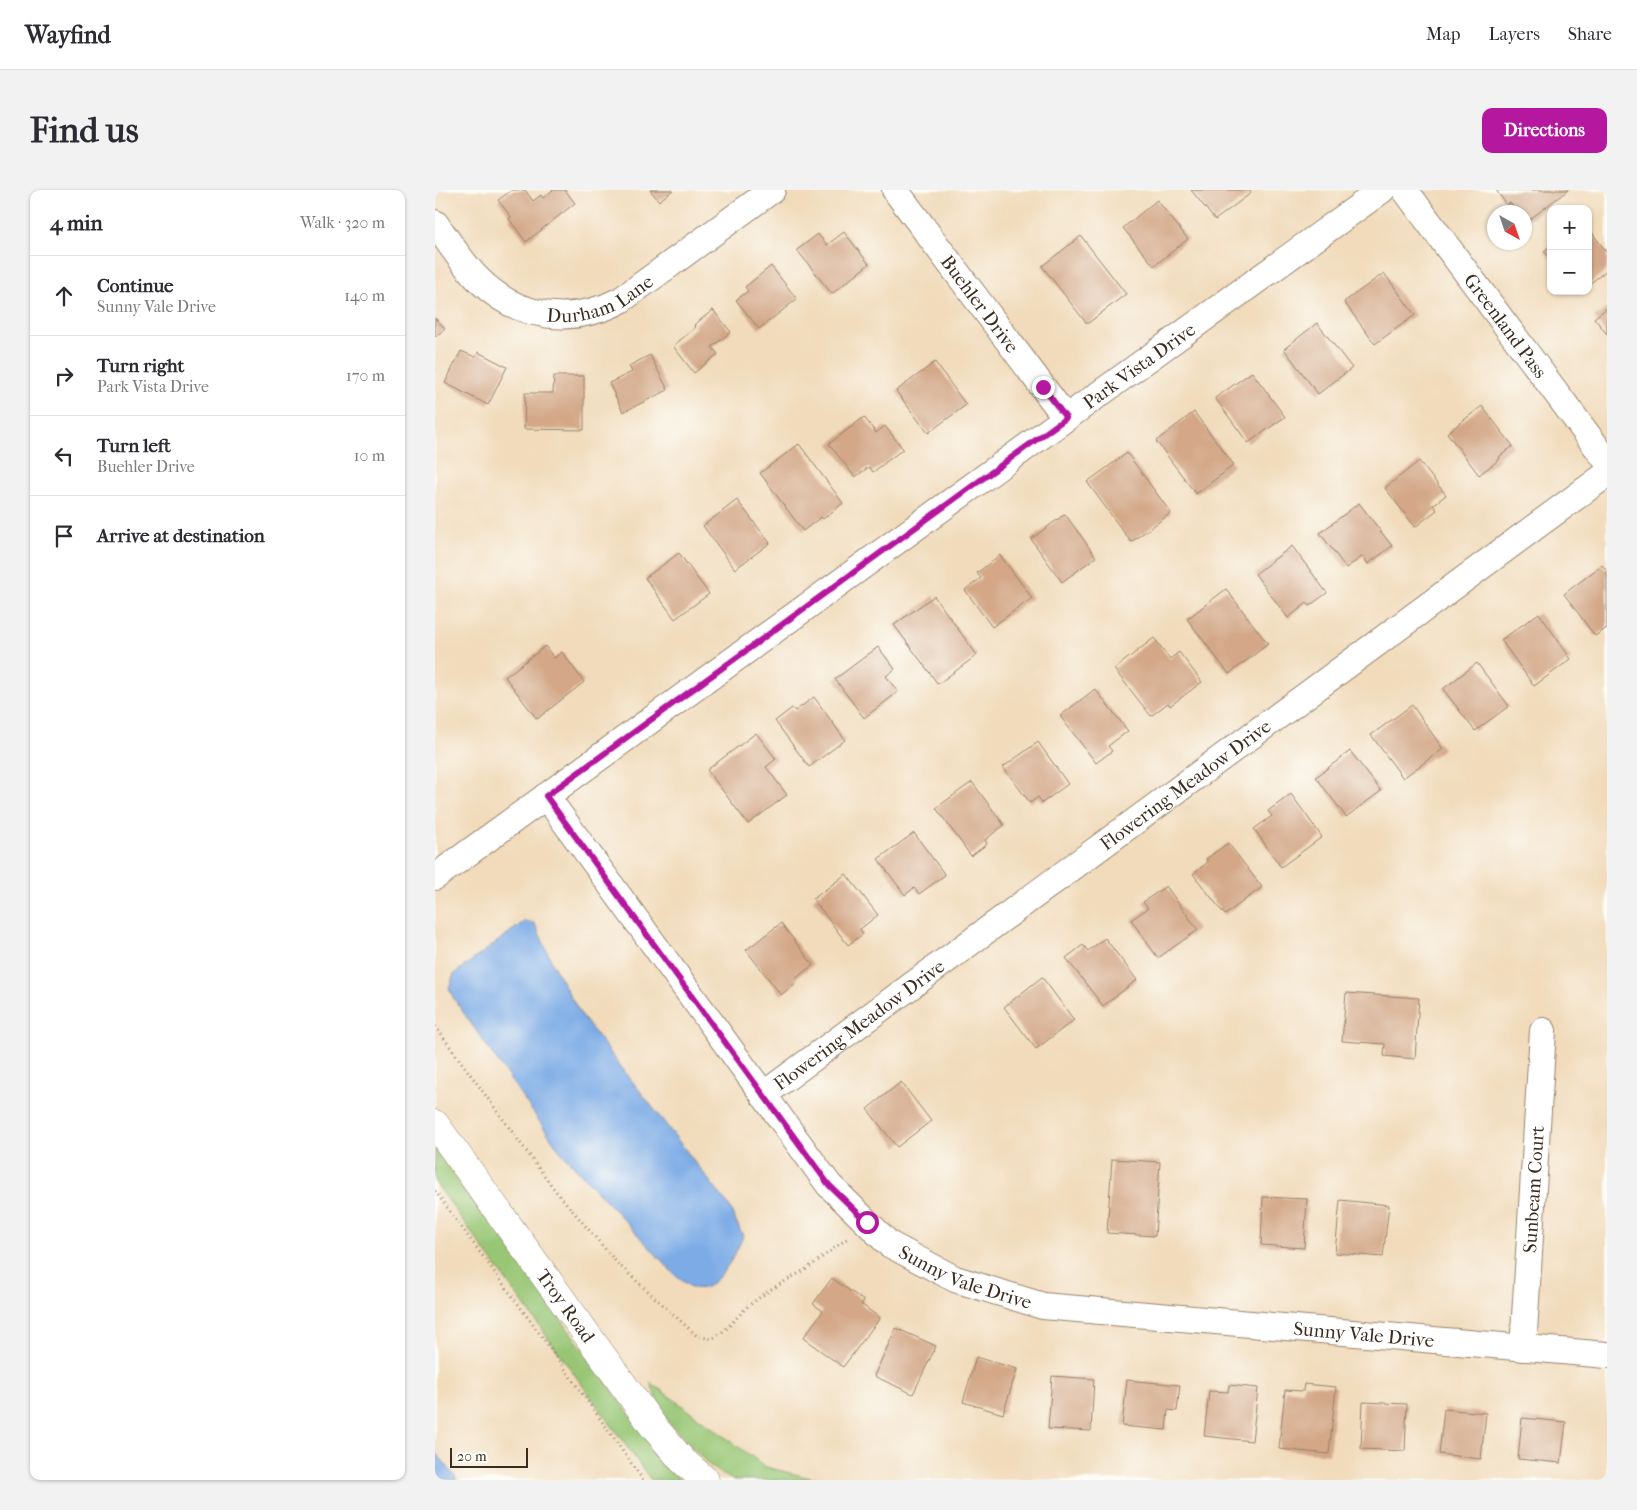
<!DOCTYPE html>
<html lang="en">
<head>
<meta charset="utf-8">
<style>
  :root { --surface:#fff; --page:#f2f2f3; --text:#2b2b33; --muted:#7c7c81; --line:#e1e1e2; --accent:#b5179e }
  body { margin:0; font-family:"IM FELL French Canon",serif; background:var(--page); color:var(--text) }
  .controls { position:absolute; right:15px; top:15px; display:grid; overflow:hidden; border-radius:10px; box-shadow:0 1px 4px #0004 }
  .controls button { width:45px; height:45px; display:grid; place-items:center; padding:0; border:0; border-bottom:1px solid var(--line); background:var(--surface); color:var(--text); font:25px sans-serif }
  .compass { position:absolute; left:1052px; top:15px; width:45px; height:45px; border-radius:50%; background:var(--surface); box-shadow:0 1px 4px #0004; rotate:140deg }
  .scale { position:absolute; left:15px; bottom:12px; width:78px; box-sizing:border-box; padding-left:5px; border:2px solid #3b2a1e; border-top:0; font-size:14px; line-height:18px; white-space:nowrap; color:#3b2a1e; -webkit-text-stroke:4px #fdfcf7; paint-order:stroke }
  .stop { position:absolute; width:15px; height:15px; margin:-11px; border:4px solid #b5179e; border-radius:50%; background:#fff }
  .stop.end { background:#b5179e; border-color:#fff; box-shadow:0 1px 5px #0008 }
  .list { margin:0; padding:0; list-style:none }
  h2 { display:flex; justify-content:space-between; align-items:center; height:65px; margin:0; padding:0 20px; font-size:21px }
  h2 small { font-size:16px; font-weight:400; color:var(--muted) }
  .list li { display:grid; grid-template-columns:32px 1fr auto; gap:15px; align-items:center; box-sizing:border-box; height:80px; padding:0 20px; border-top:1px solid var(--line) }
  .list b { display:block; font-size:19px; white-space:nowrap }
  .list p { margin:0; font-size:16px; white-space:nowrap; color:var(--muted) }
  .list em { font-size:16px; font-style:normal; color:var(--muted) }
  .icon { flex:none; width:28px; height:28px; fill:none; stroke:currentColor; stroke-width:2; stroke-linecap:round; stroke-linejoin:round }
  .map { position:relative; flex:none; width:1172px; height:1290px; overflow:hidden; border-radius:10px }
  header { display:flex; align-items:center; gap:30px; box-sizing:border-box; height:70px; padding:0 25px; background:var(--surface); border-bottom:1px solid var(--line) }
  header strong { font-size:24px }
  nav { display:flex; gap:28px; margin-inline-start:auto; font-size:18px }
  .intro { display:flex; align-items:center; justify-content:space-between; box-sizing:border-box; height:120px; padding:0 30px }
  h1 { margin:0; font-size:35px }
  .button { padding:12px 22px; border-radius:10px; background:var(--accent); color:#fff; font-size:18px; font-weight:700 }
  main { display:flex; gap:30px; padding:0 30px }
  aside { flex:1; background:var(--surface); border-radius:10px; box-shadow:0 1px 4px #0004 }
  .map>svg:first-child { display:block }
</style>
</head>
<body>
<header>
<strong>Wayfind</strong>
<nav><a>Map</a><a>Layers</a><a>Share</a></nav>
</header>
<div class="intro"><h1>Find us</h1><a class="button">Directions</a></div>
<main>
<aside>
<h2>4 min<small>Walk · 320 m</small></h2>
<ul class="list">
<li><svg class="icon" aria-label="ahead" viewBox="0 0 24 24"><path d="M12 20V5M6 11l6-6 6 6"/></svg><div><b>Continue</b><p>Sunny Vale Drive</p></div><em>140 m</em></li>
<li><svg class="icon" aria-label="right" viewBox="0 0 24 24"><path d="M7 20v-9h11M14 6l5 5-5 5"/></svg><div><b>Turn right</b><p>Park Vista Drive</p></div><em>170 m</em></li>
<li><svg class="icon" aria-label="left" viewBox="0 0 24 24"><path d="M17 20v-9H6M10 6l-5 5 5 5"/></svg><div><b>Turn left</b><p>Buehler Drive</p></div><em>10 m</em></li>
<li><svg class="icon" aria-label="arrive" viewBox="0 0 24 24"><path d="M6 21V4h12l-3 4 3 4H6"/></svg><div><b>Arrive at destination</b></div></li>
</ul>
</aside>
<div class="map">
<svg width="1172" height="1290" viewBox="0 0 1172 1290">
  <rect width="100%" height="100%" fill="#fdfcf7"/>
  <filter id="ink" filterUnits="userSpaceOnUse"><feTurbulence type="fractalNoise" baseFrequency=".02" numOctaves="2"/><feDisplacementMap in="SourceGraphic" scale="10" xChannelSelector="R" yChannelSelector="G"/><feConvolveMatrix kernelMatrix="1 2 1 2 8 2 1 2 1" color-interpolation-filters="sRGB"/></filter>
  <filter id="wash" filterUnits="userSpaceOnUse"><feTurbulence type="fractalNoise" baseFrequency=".0096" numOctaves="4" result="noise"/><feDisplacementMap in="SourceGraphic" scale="20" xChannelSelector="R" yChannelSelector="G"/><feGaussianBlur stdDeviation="1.12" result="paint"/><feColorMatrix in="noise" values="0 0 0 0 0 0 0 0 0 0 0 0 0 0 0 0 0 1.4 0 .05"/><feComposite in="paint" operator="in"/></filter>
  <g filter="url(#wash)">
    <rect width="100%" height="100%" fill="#f1dbbb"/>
    <path fill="#98c675" stroke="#6a784a" d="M0,954L231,1275L245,1290H216L0,992Z
      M215,1192L331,1277L384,1290H297L275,1276L229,1227Z"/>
    <path fill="#7babe6" stroke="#5b6a82" d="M90,731L99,733L102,738L119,777L146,825L294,1016L308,1046C302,1062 281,1104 259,1098C254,1097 247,1090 242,1087L125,961L19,809L14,798L19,784Z
      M0,1261L20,1286L22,1290H0Z"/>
    <g id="blocks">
      <path fill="#d3a787" d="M77,0H90L98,11L106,5L108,8L118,0H130L140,13L91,52L74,29L76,27L63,10Z
        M215,0H238L224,11Z
        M756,0H814L816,3L780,30Z
        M1061,0H1133L1090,33V22H1082L1075,13L1072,15Z
        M722,10L753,49L719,76L688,38Z
        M1155,40L1172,63V80L1153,95V41Z
        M409,42L434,74L397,104L362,60L383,44L392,55Z
        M646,46L691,104L652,134L607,76Z
        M1116,55V70L1109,61Z
        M336,76L362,109L324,139L301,110L313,101L310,97Z
        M949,83L980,125L940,154L909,112Z
        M1172,118V144L1159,128Z
        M278,120L296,142L277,157L283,164L259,183L238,156L261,137L259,135Z
        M0,128L10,139L0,147Z
        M882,133L917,178L883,204L849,159Z
        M26,161L40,167L43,162L72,177L53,215L10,193Z
        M215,165L233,200L188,222L174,193L197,182L194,176Z
        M500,172L531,215L493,243L461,201Z
        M817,182L850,227L813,253L780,208Z
        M119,186H149V240L89,239L90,203H118Z
        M1047,216L1078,256L1064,267L1065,269L1044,285L1012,243Z
        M759,222L799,275L761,304L721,251Z
        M429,227L441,243L450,236L468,259L438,282L434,277L420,287L394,254Z
        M364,254L408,313L388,329L386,327L368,341L325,283Z
        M692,263L736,323L696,352L652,292Z
        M984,271L1011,305L998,315L1002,320L980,337L950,298Z
        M302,310L335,353L300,379L268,336Z
        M924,313L957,356L933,374L928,366L911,378L885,343Z
        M630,324L661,367L627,392L596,349Z
        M857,356L892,403L874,416L872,413L853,428L820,384Z
        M244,363L274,404L240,429L210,388Z
        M565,365L597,408L557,437L530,400L546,388L542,383Z
        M1167,375L1172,381V438L1160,446L1129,404Z
        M791,399L833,454L794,484L752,429Z
        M499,406L542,465L503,494L459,435Z
        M1104,423L1136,469L1099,496L1066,450Z
        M719,448L735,469L744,462L767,492L735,516L733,513L716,526L679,479Z
        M110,456L119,468L127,462L149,492L102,529L70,487Z
        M443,457L460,479L451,486L463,502L429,528L400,489Z
        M1042,473L1074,516L1040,541L1008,499Z
        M660,499L693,541L673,556L677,561L661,573L625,526Z
        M379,507L410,550L374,577L340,531L357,518L360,521Z
        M977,515L1008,559L968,588L936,545Z
        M321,543L341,569L331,577L352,605L313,634L272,580Z
        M603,552L633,594L607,613L603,607L595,613L568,577Z
        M915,561L946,601L911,627L881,587Z
        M537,592L569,635L550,650L552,654L536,666L501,618Z
        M856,604L887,647L846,677L819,639L837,626L833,621Z
        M479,643L510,685L484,704L479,698L470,705L443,669Z
        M793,653L827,697L790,725L758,684L773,672L771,669Z
        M411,684L443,725L425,739L428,744L413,755L378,709Z
        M731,696L763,740L723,768L696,730L713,718L708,712Z
        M346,733L378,775L360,789L362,792L346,805L311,760Z
        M670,748L702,790L668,816L631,768L648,755L653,761Z
        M607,787L639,830L601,859L569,817Z
        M911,803L984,808L980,869L949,866L950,854L907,851Z
        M466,892L496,931L462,957L432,919Z
        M677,969L725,972L720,1046L672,1043Z
        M828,1007L872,1009L869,1058L826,1055Z
        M905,1010L954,1015L948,1067L900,1063Z
        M397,1088L429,1111L426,1114L445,1128L408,1177L368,1148L388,1121L378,1114Z
        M461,1138L501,1156L478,1204L439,1186Z
        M541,1167L582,1179L568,1224L528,1212Z
        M617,1186L659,1189L656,1241L613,1239Z
        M692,1190L745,1195L742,1221L733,1220L731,1240L687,1236Z
        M869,1194L901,1197L894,1264L844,1259L850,1200L868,1201Z
        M794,1195L823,1198L817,1251L769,1246L774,1201L793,1202Z
        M928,1212L972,1214L970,1261L926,1259Z
        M1009,1219L1051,1223L1046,1269L1004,1264Z
        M1087,1228L1131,1232L1126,1273L1083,1269Z"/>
    </g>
  </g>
  <g filter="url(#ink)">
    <use href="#blocks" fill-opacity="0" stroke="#96826c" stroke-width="1"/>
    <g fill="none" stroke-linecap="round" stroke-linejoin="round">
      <g stroke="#96826c" stroke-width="28">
        <g id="minor">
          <path id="s1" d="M460,0L631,228"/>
          <path id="s2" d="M970,0L1172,271"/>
          <path id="s3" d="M0,33C14,52 28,75 45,91C85,130 138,135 186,110L337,0"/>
          <path id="s4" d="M111,606L394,995L454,1054L520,1089L608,1116L1172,1165"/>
          <path id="s5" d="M0,687L631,228L947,0"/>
          <path id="s6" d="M328,905L1172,284"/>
          <path id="s7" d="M1088,1158L1108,841"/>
        </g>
      </g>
      <g stroke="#96826c" stroke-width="29">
        <g id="tertiary">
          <path id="s8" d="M0,934L218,1236L247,1270L270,1290"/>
        </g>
      </g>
      <path stroke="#96826c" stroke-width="3" stroke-dasharray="1 4" stroke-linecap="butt" d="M0,836L119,999L183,1074L262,1146L277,1149L290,1140L313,1116L335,1100L373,1078L413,1048
        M0,1001L113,1155L208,1290"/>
      <use href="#minor" stroke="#fff" stroke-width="26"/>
      <use href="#tertiary" stroke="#fff" stroke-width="28"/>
    </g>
  </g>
  <g fill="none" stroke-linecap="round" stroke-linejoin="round" filter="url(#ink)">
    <path stroke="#b5179e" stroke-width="6" d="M432,1032L394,995L111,606L631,228L608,197"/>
  </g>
  <g text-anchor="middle" stroke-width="4" stroke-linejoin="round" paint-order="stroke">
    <g font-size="19" fill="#3b2a1e" stroke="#fdfcf7">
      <text dy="7" stroke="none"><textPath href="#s3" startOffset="206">Durham Lane</textPath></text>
      <text dy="7" stroke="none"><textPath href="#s1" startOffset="142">Buehler Drive</textPath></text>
      <text dy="7" stroke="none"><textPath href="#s2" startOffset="169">Greenland Pass</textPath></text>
      <text dy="7" stroke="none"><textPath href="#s5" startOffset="870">Park Vista Drive</textPath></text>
      <text dy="7" stroke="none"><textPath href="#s6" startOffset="524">Flowering Meadow Drive</textPath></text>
      <text dy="7" stroke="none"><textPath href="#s6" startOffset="119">Flowering Meadow Drive</textPath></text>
      <text dy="7" stroke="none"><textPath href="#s7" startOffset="159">Sunbeam Court</textPath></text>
      <text dy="7" stroke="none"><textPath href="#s4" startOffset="649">Sunny Vale Drive</textPath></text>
      <text dy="7" stroke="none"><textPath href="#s8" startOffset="224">Troy Road</textPath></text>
      <text dy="7" stroke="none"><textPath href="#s4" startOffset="1054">Sunny Vale Drive</textPath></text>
    </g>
  </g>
</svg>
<div class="controls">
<button>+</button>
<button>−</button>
</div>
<svg class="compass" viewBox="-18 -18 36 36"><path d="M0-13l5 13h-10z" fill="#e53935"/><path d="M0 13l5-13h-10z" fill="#7c7c81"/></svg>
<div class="scale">20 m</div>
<div class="stop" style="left:432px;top:1032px"></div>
<div class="stop end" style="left:608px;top:197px"></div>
</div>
</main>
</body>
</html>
